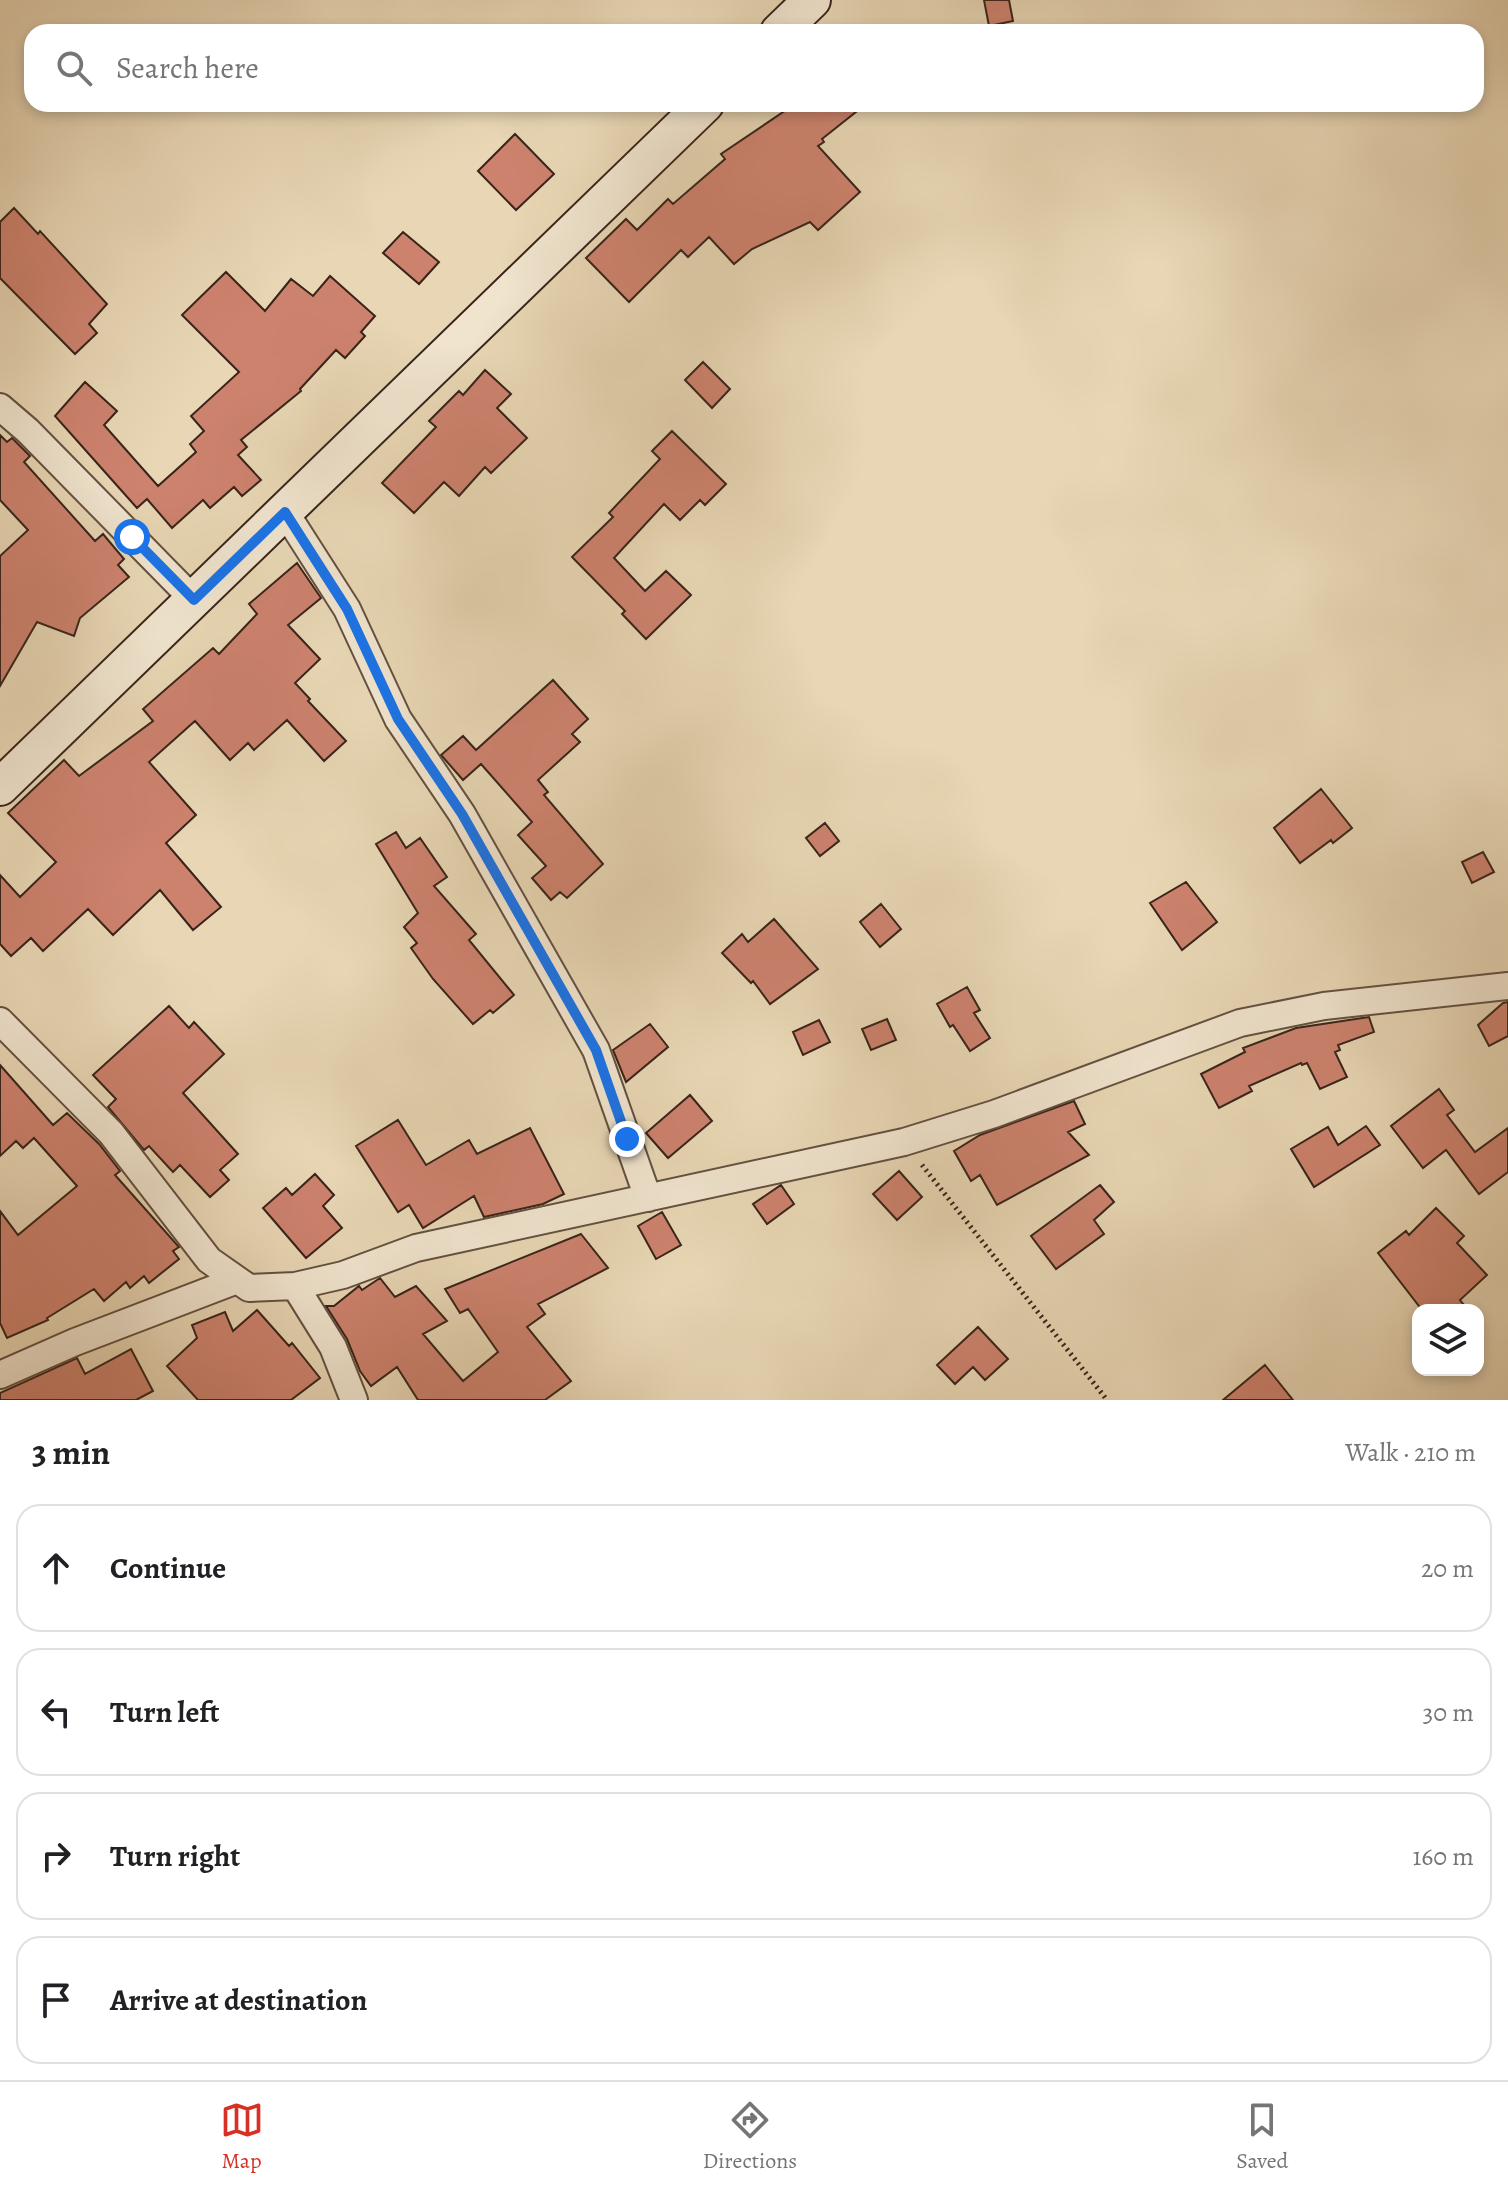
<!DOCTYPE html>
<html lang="en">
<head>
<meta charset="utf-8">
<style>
  :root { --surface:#fff; --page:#f6f6f6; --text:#202124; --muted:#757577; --line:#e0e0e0; --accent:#d93025 }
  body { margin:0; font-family:Alegreya,serif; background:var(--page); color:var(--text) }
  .controls { position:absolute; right:24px; bottom:24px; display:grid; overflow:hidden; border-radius:16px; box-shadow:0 4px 12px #0003 }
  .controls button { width:72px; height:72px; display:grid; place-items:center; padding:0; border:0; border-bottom:2px solid var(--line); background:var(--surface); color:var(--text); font:40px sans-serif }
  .stop { position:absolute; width:24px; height:24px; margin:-18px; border:6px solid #1a73e8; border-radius:50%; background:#fff }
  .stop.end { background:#1a73e8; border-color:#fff; box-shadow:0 2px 8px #0008 }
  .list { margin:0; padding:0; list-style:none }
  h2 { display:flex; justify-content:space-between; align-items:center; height:104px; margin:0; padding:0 32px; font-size:34px }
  h2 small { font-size:26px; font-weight:400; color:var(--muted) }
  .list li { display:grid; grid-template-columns:52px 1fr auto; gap:24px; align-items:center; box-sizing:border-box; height:128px; margin:0 16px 16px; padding:0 16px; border:2px solid var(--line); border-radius:24px }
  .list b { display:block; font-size:30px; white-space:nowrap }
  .list em { font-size:26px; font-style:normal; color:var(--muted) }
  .icon { flex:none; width:44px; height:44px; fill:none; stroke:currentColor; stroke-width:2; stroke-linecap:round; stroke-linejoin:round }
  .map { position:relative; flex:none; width:1508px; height:1400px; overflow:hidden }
  .search { position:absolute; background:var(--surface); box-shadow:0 4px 12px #0003; left:24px; right:24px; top:24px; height:88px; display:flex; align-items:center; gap:20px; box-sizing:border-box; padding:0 28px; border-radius:24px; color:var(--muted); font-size:30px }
  .sheet { height:680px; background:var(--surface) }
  nav { display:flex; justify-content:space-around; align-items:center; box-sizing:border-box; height:112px; border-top:2px solid var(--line); background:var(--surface); font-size:22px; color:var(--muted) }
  nav a { display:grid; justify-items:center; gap:4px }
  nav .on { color:var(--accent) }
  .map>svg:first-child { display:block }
</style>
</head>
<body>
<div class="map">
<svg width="1508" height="1400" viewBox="0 0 1508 1400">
  <rect width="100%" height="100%" fill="#e8d6b4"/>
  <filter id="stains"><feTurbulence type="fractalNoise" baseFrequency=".0025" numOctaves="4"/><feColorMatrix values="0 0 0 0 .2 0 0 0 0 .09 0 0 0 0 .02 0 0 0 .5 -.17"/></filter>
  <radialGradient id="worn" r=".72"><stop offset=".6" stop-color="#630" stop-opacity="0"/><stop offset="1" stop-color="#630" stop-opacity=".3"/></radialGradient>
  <path fill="#cd826e" stroke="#38241a" stroke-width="2" d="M984,0H1009L1013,21L989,26Z
    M795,104H866L822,139L824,142L818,146L860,192L818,230L810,222L752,249L734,264L709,237L688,257L681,250L629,302L586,258L626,219L637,230L668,199L673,204L725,159L721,154Z
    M515,134L554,174L516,210L478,171Z
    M14,208L38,234L40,231L107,304L89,324L97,333L75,354L0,278V222Z
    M403,232L439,262L419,284L383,253Z
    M226,272L265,311L291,279L313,296L330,276L375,316L361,332L365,336L345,358L336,350L300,389L301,391L241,440L247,447L238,455L261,480L242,496L234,487L210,508L203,500L172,528L147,499L137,508L55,416L85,382L117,411L104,425L158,486L196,452L190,444L204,431L191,416L239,372L182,315Z
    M703,362L730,389L712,408L685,380Z
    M485,370L511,394L497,408L527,438L491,473L485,467L459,496L444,482L414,513L382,483L436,427L429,421L459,391L463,395Z
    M672,431L726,484L705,505L700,500L680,520L664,504L614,558L645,591L666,571L691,595L646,639L622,614L625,611L572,557L613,517L609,513L660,459L652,451Z
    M0,435L7,442L12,438L30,456L24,462L95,541L103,534L124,559L118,565L129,577L80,618L74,636L37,622L0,686V556L28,530L0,500Z
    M297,563L321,598L288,625L320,659L295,683L310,699L308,701L346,741L324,761L287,720L254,750L248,743L230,760L195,721L149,762L196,815L166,843L221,907L193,930L160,890L113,935L88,909L43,951L31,938L11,956L0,944V875L20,897L56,862L8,813L64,760L79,776L153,721L143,709L213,648L219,654L257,614L249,604Z
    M553,680L588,719L572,734L580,742L538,780L548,792L544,795L603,864L567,898L560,892L551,900L532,878L546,866L518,835L532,822L481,764L463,780L441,755L463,736L476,750Z
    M1321,789L1352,828L1333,843L1331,840L1300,863L1274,828Z
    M825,823L839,841L820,856L806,838Z
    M396,832L406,848L420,838L447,877L434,886L476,934L469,940L514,995L493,1013L490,1010L473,1024L433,979L411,948L417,943L404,927L418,913L376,844Z
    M1483,852L1494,872L1472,883L1462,862Z
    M1186,882L1217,922L1182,950L1150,903Z
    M881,904L901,929L880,947L860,922Z
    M774,919L818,969L770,1004L753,981L751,983L722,953L742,934L748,942Z
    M967,987L980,1010L974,1013L990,1038L970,1051L953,1025L950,1027L937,1004Z
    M1508,1002V1036L1489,1046L1478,1025L1503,1003Z
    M169,1006L189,1028L194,1022L224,1054L183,1093L238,1154L220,1170L229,1180L210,1197L180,1165L173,1172L149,1146L144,1150L108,1107L116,1099L93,1075Z
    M1369,1017L1374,1032L1338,1045L1340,1050L1335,1052L1347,1077L1320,1089L1307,1063L1302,1065L1301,1063L1249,1086L1252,1091L1219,1108L1201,1074L1245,1052L1243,1048L1296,1028Z
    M887,1019L896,1040L871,1050L862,1029Z
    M819,1020L830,1042L803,1055L793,1032Z
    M650,1024L668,1047L626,1082L613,1050Z
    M0,1065L53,1125L67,1113L99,1144L120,1171L115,1175L179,1247L173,1251L179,1259L149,1283L144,1276L130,1288L126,1282L104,1301L94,1289L47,1318L48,1320L7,1338L0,1323V1211L18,1235L77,1186L34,1138L23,1148L16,1141L0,1156Z
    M1439,1089L1454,1110L1447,1115L1475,1152L1508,1128V1172L1479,1194L1446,1150L1423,1168L1391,1126Z
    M690,1095L712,1121L668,1158L646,1133Z
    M1074,1101L1085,1124L1068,1132L1089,1155L997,1205L980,1175L971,1181L954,1151L980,1135Z
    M398,1120L426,1165L469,1140L477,1154L530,1128L564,1194L543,1204L484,1217L474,1196L423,1228L409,1205L398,1212L356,1146Z
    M1366,1126L1380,1145L1314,1187L1291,1149L1328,1127L1338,1145Z
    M899,1171L922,1197L897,1220L873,1194Z
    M315,1174L334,1195L323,1206L342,1228L306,1258L263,1208L286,1188L292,1195Z
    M781,1185L794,1204L767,1224L753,1204Z
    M1100,1185L1114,1202L1094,1220L1104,1234L1056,1269L1031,1236Z
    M1436,1208L1464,1236L1457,1243L1487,1275L1460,1300L1468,1310H1422L1378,1253L1406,1231L1409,1235Z
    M662,1212L681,1245L656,1259L638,1226Z
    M581,1234L608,1268L538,1304L545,1314L527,1327L571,1381L545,1400H418L397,1367L371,1386L360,1371L347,1339L326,1306H334L359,1286L362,1290L380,1278L395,1297L416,1286L447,1321L423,1334L463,1381L498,1352L468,1309L460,1313L445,1289Z
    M257,1310L289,1346L292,1343L320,1378L291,1400H198L167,1366L197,1338L192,1325L225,1312L233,1331Z
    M978,1327L1008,1359L985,1380L973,1367L955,1384L937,1365Z
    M131,1349L153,1391L136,1400H0V1393L77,1358L85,1374Z
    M1265,1365L1293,1400H1223Z"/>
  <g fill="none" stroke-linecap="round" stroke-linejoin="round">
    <g stroke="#645040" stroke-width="30">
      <path id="street" d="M0,407L28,431L194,600
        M285,512L347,609L398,719L462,814L596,1050L648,1198
        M0,1021L111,1133L209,1260L249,1288L295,1286L343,1275L416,1248L904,1142L994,1114L1240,1023L1324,1006L1508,986
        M295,1286L333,1347L354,1400
        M0,1375L75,1342L237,1280"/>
    </g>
    <g stroke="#38241a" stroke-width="40">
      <path id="secondary" d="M779,32L812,0
        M0,787L705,104"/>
    </g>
    <path stroke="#38241a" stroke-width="5" stroke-dasharray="2 4" stroke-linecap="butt" d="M922,1165L1107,1400"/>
    <use href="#street" stroke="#f0e4ce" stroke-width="26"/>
    <use href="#secondary" stroke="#f0e4ce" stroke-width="36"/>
  </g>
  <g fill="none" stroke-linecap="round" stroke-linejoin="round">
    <path stroke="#1a73e8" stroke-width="10" d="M132,537L194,600L285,512L347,609L398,719L462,814L596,1050L627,1139"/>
  </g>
  <rect width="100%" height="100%" filter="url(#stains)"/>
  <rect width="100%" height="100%" fill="url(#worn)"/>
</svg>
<div class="controls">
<button><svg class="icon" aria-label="layers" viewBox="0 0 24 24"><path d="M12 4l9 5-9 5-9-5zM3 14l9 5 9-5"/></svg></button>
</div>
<div class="stop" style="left:132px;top:537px"></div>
<div class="stop end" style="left:627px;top:1139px"></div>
<div class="search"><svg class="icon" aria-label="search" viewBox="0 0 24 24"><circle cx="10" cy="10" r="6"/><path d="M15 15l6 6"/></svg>Search here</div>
</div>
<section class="sheet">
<h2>3 min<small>Walk · 210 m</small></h2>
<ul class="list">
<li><svg class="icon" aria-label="ahead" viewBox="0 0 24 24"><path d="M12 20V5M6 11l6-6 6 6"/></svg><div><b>Continue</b></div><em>20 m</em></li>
<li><svg class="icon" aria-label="left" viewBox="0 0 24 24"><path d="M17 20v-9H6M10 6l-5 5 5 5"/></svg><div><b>Turn left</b></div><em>30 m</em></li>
<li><svg class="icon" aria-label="right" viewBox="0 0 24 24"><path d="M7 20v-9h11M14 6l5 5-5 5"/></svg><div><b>Turn right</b></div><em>160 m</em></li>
<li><svg class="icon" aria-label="arrive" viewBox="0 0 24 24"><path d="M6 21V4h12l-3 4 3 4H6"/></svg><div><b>Arrive at destination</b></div></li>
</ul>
</section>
<nav>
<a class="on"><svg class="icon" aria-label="map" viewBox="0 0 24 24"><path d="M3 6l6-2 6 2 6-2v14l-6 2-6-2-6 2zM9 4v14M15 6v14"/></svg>Map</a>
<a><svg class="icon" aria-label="directions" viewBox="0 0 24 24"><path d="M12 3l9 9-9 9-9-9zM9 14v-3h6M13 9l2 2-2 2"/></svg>Directions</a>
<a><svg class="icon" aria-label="saved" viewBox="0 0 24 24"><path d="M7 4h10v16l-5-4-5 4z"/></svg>Saved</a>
</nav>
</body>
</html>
